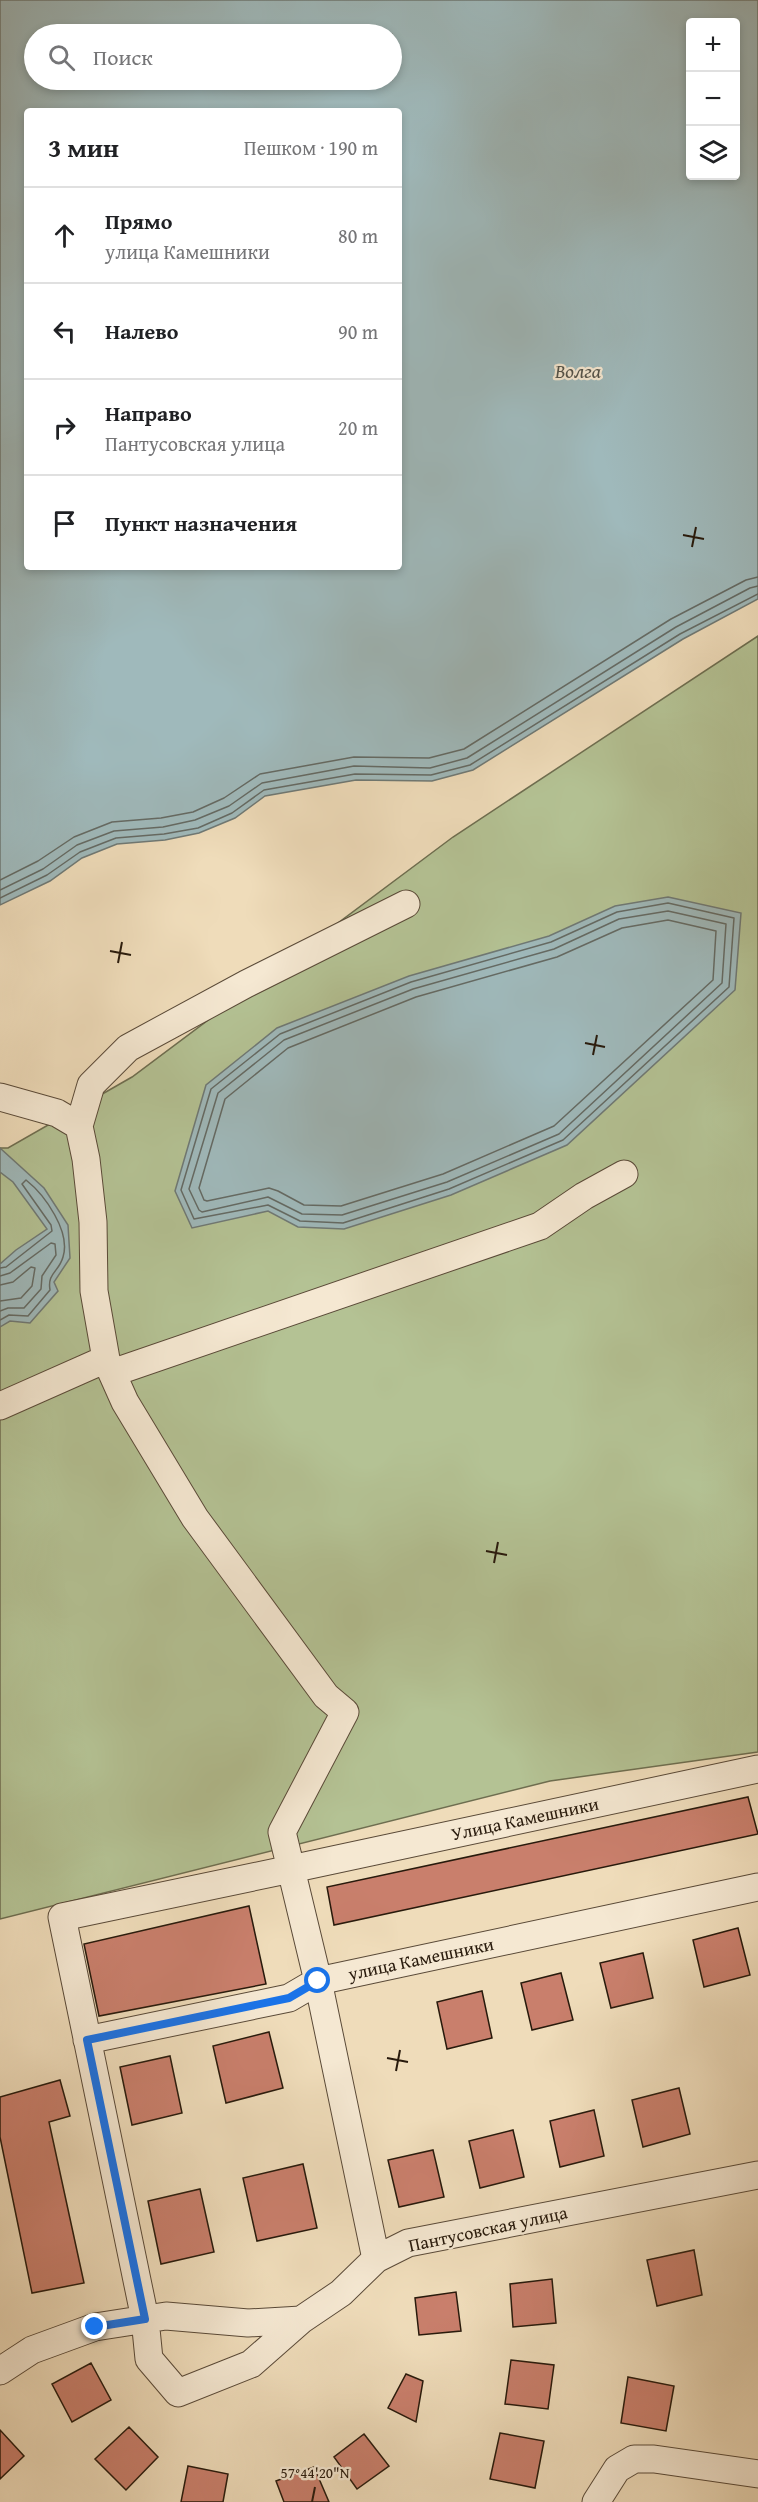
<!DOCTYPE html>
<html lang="ru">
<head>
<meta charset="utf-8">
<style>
  :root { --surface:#fff; --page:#f6f6f6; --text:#202124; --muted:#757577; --line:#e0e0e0 }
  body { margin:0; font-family:"Gentium Book Plus",serif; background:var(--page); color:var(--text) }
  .controls { position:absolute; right:18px; top:18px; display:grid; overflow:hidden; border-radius:6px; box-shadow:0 3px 9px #0003 }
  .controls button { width:54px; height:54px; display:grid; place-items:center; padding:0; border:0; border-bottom:2px solid var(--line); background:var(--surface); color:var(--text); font:30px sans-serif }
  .stop { position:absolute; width:18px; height:18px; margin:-14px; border:4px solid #1a73e8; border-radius:50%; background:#fff }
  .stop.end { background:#1a73e8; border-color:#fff; box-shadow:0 2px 6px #0008 }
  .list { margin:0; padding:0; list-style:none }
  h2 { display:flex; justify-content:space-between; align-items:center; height:78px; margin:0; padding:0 24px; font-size:26px }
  h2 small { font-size:20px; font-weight:400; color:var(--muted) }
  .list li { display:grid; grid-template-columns:39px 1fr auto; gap:18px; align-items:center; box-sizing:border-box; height:96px; padding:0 24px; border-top:2px solid var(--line) }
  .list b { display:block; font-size:22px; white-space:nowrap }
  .list p { margin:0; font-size:20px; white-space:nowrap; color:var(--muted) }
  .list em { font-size:20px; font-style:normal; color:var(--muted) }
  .icon { flex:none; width:33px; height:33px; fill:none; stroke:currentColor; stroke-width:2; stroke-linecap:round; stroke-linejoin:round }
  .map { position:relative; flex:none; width:758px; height:2502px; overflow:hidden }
  .search { position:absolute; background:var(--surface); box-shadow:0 3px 9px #0003; left:24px; top:24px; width:378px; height:66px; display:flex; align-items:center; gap:15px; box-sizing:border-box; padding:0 21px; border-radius:33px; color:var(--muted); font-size:22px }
  .panel { position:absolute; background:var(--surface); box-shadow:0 3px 9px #0003; left:24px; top:108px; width:378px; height:462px; border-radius:6px }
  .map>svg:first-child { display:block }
</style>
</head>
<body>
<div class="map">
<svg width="758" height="2502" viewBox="0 0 758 2502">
  <rect width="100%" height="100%" fill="#efdcba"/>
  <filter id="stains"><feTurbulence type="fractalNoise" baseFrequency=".00333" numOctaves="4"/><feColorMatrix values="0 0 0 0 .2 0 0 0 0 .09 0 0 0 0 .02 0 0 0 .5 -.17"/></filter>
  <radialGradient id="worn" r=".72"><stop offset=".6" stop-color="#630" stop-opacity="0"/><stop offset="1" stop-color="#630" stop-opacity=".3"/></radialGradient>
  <path fill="#b4c294" stroke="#6e6e50" stroke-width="1.5" d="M758,636V1752L550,1781L0,1919V1148H8L132,1077L453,837Z"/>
  <path fill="#9fb9bb" stroke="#6f7975" stroke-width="1.5" fill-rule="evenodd" d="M0,0H758V599L683,639L473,770L432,781L356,780L265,796L235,818L199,833L165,840L117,844L82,858L50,881L0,905ZM690,22H736V176H690ZM34,34H392V80H34ZM27,111H399V567H27Z
    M668,897L741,913L735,990L567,1145L451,1195L344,1229L298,1227L268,1211L192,1228L175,1191L206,1085L277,1028L409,976L549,936L615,906Z
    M0,1148L44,1188L68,1225L70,1258L54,1282L58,1291L30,1323L10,1321L0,1327V1264L16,1250L47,1229L13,1182L0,1172Z"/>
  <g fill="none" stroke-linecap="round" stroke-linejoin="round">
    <path stroke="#646a64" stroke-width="1.5" d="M0,880L38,861L74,837L112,822L161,818L193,812L224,798L260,774L354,757L429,758L464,749L671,619L746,580L758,577
      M0,890L43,869L77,845L114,831L163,827L195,820L229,806L262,783L354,766L430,768L467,758L676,627L750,588L758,586
      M0,898L47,875L80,852L116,838L164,834L198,828L232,813L264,790L355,774L431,775L470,765L680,634L758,594
      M668,903L734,918L729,987L563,1140L449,1189L343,1223L300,1221L268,1205L194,1219L181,1190L211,1089L280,1034L411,982L551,942L617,912Z
      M668,911L726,924L722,983L559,1134L447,1182L342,1215L302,1214L268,1197L202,1212L199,1210L189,1189L218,1093L284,1040L413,989L554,949L619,919Z
      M668,920L716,931L713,980L554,1126L443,1174L341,1206L304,1205L278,1191L269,1188L207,1201L204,1200L199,1188L225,1099L288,1048L416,997L557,957L622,928Z
      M0,1268L6,1267L52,1231L51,1225L22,1184L26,1180C45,1195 71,1232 63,1257C59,1272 47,1273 50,1290L28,1316L9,1315L0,1320
      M0,1276L10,1273L51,1243L55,1244L56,1255L42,1276L41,1289L24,1308H8L0,1311
      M0,1285L13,1282L31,1267L35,1268L32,1286L21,1298L0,1301"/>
  </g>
  <path fill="#c97f6c" stroke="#281a0c" stroke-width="1.5" d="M748,1797L758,1834L334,1925L327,1887Z
    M249,1906L266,1984L99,2016L84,1944Z
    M738,1928L750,1975L704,1987L693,1940Z
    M643,1953L653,1998L611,2008L600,1963Z
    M561,1973L573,2020L532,2030L521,1983Z
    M482,1991L492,2038L447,2049L437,2002Z
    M269,2032L283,2088L226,2103L213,2046Z
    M170,2056L182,2113L132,2125L120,2067Z
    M60,2080L70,2116L49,2122L84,2283L32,2293L0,2137V2097Z
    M679,2088L690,2134L643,2147L632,2100Z
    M594,2110L604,2156L560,2167L550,2121Z
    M513,2130L524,2177L480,2188L469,2141Z
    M433,2150L444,2197L399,2207L388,2160Z
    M303,2164L317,2228L257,2241L243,2178Z
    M200,2189L214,2252L161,2264L148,2201Z
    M694,2250L702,2295L657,2306L647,2260Z
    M552,2279L556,2323L513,2327L510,2284Z
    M456,2292L461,2331L419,2335L415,2298Z
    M511,2360L554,2365L548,2409L505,2404Z
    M91,2363L111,2400L72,2422L52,2384Z
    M406,2374L423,2381L416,2422L388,2408Z
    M628,2377L674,2386L666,2431L621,2423Z
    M129,2427L158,2457L126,2490L95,2459Z
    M0,2430L24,2456L0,2479Z
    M500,2433L544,2441L535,2488L490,2479Z
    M364,2434L389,2466L357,2489L334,2457Z
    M188,2466L228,2474L223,2502H181Z
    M314,2467L329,2502H284L276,2481Z"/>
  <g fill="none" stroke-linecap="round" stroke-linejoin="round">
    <g stroke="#5a4a38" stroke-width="29">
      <path id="minor" d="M406,904L246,984L128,1048L91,1085L79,1126L86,1159L93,1222L94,1291L106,1359L112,1373L125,1402L195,1518L326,1696L345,1712L282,1832L291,1869L758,1769
        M0,1097L57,1113L79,1126
        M112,1373L540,1226L584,1196L624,1174
        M0,1406L106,1359
        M87,2040L289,1998L318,1981L758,1887
        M301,2320L251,2364L178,2393L149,2359L145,2319L62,1917L291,1869L318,1981L376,2259
        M0,2371L32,2350L95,2327L166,2316L248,2323L301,2320L341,2293L376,2259L408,2243L758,2175
        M596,2502L617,2469L634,2459H654L758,2474"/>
    </g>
    <use href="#minor" stroke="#f5e8d2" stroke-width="27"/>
  </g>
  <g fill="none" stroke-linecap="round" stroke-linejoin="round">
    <path stroke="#1a73e8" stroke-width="8" d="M95,2327L145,2319L87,2040L289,1998L318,1981"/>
  </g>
  <path fill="none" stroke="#281a0c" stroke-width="2" d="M683,535L704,539M692,547L696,527M110,951L131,955M118,963L122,942M585,1043L605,1047M593,1055L597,1035M486,1551L507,1555M494,1563L498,1542M387,2058L408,2062M396,2071L400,2050M312,2502L315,2487"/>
  <g text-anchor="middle" stroke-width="4.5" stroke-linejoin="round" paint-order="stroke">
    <g font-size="18" fill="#281a0c" stroke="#f5e8d2">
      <text transform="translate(525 1819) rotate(-12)" y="6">Улица Камешники</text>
      <text transform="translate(421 1959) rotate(-12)" y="6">улица Камешники</text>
      <text transform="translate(488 2229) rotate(-12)" y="6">Пантусовская улица</text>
    </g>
    <g font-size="20" font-style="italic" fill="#525249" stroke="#f5e8d2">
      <text x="578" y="378">Волга</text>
    </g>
  </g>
  <g font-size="15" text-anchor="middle" fill="#281a0c" stroke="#f5e8d2" stroke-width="4.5" stroke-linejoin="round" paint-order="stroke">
    <text x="315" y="2478">57°44'20"N</text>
  </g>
  <rect width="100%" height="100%" filter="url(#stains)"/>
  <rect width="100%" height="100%" fill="url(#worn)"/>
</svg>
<div class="controls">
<button>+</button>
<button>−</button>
<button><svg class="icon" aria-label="layers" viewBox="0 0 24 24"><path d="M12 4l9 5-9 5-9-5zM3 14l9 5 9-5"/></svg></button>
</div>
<div class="stop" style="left:318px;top:1981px"></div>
<div class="stop end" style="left:95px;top:2327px"></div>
<div class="search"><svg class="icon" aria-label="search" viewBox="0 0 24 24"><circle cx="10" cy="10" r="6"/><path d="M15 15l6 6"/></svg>Поиск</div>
<section class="panel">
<h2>3 мин<small>Пешком · 190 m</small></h2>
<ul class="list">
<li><svg class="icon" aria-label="ahead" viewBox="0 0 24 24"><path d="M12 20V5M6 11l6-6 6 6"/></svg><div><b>Прямо</b><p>улица Камешники</p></div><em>80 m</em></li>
<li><svg class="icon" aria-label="left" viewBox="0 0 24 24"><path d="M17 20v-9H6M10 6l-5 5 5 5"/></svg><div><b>Налево</b></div><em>90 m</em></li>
<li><svg class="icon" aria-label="right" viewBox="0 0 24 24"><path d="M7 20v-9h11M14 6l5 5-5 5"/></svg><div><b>Направо</b><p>Пантусовская улица</p></div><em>20 m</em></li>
<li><svg class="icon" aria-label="arrive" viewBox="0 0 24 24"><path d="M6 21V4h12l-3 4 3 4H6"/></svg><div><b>Пункт назначения</b></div></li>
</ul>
</section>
</div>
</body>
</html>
